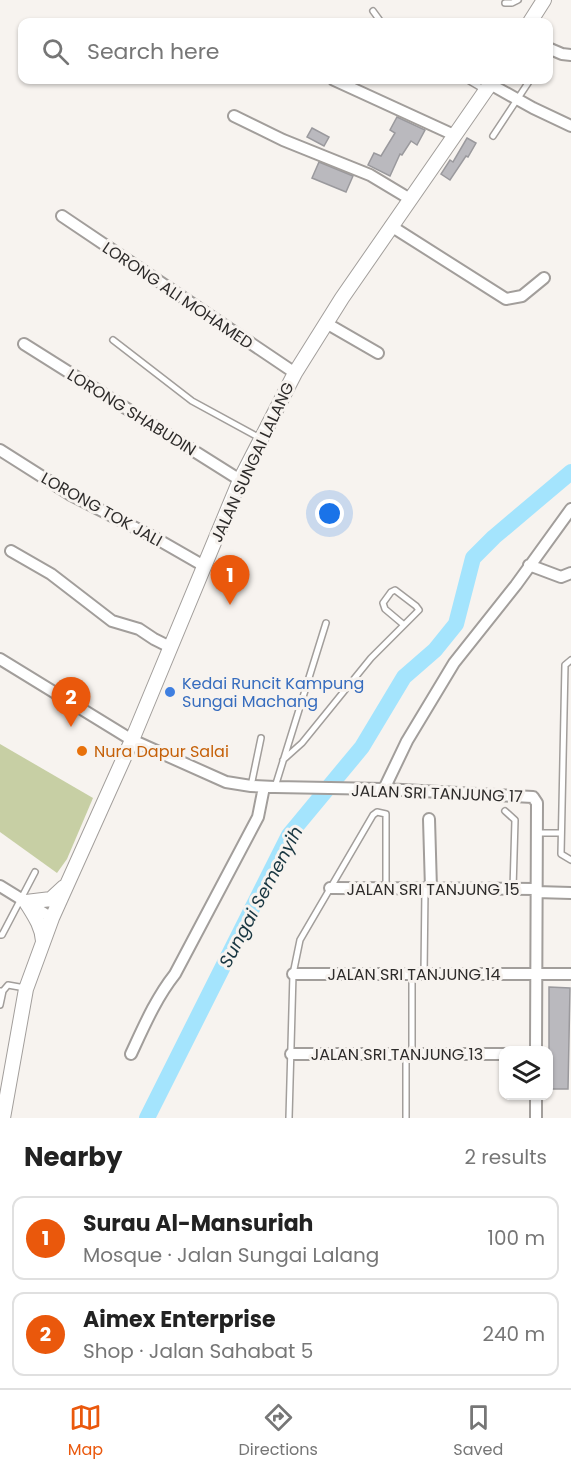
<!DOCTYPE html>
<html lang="en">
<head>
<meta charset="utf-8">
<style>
  :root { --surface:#fff; --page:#f2f2f2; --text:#222; --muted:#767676; --line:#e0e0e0; --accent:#ea580c }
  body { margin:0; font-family:Poppins,sans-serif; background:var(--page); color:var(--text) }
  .controls { position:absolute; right:18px; bottom:18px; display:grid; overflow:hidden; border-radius:12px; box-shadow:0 2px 4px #0004 }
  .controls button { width:54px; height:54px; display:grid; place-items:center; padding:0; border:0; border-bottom:2px solid var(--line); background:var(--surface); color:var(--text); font:30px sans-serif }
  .you { position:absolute; left:330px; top:514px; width:21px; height:21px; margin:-15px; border:4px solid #fff; border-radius:50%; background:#1a73e8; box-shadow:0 0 0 9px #1a73e833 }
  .badge { display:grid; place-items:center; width:39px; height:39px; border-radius:50%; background:var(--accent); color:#fff; font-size:20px; font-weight:700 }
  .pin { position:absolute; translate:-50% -50px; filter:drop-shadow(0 2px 3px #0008) }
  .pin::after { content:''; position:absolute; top:32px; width:21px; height:18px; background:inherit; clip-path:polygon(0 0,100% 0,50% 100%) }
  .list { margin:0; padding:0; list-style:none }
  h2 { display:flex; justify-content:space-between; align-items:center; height:78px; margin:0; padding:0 24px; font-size:26px }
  h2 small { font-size:20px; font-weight:400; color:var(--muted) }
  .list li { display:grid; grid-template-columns:39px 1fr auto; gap:18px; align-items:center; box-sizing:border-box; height:84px; margin:0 12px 12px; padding:0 12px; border:2px solid var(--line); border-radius:12px }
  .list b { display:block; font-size:22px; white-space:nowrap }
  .list p { margin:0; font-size:20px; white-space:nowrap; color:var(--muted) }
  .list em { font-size:20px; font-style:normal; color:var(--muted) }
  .icon { flex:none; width:33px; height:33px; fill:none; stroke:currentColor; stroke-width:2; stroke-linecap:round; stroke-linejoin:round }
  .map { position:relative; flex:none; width:571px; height:1118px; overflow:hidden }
  .search { position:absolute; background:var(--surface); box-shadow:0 2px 4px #0004; left:18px; right:18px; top:18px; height:66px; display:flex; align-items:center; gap:15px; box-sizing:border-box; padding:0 21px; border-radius:12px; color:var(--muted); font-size:22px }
  .sheet { height:270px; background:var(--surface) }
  nav { display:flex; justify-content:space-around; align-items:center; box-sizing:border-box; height:84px; border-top:2px solid var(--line); background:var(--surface); font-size:16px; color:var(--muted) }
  nav a { display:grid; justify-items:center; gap:3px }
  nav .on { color:var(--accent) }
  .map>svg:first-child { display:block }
</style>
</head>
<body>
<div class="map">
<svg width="571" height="1118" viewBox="0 0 571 1118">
  <rect width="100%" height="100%" fill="#f7f3ef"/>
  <path fill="#c7cfa4" d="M0,744L93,798L67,859L57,873L0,832Z"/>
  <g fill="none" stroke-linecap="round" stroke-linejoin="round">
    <path stroke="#a4e4fd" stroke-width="16" d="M147,1118L289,835L362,747L404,677L435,650L456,624L473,558L494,537L571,472"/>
  </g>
  <path fill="#bab9be" stroke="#9a999d" stroke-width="1.5" d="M397,117L425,130L417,145L411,141L402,155L400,154L390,176L368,165L374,153L381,156L395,133L390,130Z
    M312,128L329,137L324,146L307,137Z
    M467,138L476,143L468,157L466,156L450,180L441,174L450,160L453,162Z
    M319,162L353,176L346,192L312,178Z
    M549,987L570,988L568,1089H549Z"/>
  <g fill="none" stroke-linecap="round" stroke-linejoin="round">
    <g stroke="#a29e9b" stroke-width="8">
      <path id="service" d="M505,3H512L518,0
        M373,11L381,22
        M468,80L485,90
        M493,136L530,80
        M113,340L192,401L260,438
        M571,660L565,665L561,854L571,860
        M283,760L302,743L371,658L419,610L416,606L395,590L391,592L383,603L385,609L404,625
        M251,786L261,738
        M275,787L326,623
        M505,811L515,820L513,889
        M537,833H561
        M0,935H2L35,872
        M412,974V1053
        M424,974L425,889
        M0,991H3L8,985L25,988
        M0,1005L3,991
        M406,1054V1118
        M289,1118L293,974L300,940L373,815L377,812L386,814V887"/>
    </g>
    <g stroke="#a29e9b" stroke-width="14">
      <path id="minor" d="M548,48L562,54L571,55
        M334,80L454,135
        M490,84L533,108L571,126
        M234,116L283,140L370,175L410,199
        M62,216L295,373
        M391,226L506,299L522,296L544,278
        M326,323L378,353
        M24,344L240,480
        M0,450L71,495L157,539L204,566
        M11,551L51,574L112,621L139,629L154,639L170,647
        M529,565L561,577L571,573
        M0,659L132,740L226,782L251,786L275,787L384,789L533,797L537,803L536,1050
        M384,789L407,741L454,663L516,585L571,509
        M429,819L431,889
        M0,886L52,918
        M330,888L536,889
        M536,892L571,893
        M293,974H571
        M131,1054C144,1026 156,998 175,974L258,817L264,787
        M291,1054H504
        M536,1118V1096"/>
    </g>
    <g stroke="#a29e9b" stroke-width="16">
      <path id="tertiary" d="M530,22L544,0
        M43,941C42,926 34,915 26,902L51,899L64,887
        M3,1118L26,989L52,918L132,740L240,480L295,373L342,298L493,80"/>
    </g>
    <use href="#service" stroke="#fff" stroke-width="5"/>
    <use href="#minor" stroke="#fff" stroke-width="10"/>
    <use href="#tertiary" stroke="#fff" stroke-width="14"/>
  </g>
  <circle fill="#3f7fe0" stroke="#f7f3ef" stroke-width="2" cx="170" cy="692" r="6"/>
  <circle fill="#e8710a" stroke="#f7f3ef" stroke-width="2" cx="82" cy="751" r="6"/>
  <g text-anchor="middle" stroke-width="6" stroke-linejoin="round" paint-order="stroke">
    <g font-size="16" fill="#2d2b2a" stroke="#f7f3ef">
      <text transform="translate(178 295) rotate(34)" y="6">LORONG ALI MOHAMED</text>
      <text transform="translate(132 412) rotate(32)" y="6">LORONG SHABUDIN</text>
      <text transform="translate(252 462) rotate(-65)" y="6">JALAN SUNGAI LALANG</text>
      <text transform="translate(102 509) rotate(29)" y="6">LORONG TOK JALI</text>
      <text transform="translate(437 793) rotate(2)" y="6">JALAN SRI TANJUNG 17</text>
      <text x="433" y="895">JALAN SRI TANJUNG 15</text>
      <text x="414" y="980">JALAN SRI TANJUNG 14</text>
      <text x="397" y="1060">JALAN SRI TANJUNG 13</text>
    </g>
    <g font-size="16" fill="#366cbe" stroke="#f7f3ef" text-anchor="start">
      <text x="182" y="689">Kedai Runcit Kampung<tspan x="182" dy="18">Sungai Machang</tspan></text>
    </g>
    <g font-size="16" fill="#c56008" stroke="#f7f3ef" text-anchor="start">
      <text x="94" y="757">Nura Dapur Salai</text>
    </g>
    <g font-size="18" font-style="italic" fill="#183641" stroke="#f7f3ef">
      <text transform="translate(261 897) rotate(-62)" y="6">Sungai Semenyih</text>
    </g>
  </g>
</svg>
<div class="controls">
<button><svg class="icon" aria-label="layers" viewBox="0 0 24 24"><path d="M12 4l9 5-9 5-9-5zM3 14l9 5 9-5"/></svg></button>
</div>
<div class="you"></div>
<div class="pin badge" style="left:230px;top:605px">1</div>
<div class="pin badge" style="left:71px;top:727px">2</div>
<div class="search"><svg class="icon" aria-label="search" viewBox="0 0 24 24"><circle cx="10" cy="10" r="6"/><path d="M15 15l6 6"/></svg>Search here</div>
</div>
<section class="sheet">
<h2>Nearby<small>2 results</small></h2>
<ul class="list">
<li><span class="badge">1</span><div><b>Surau Al-Mansuriah</b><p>Mosque · Jalan Sungai Lalang</p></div><em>100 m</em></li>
<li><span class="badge">2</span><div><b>Aimex Enterprise</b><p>Shop · Jalan Sahabat 5</p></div><em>240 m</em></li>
</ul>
</section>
<nav>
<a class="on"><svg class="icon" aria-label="map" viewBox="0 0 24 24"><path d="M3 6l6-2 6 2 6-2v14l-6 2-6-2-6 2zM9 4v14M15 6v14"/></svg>Map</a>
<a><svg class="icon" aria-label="directions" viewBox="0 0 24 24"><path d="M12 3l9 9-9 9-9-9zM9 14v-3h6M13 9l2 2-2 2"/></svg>Directions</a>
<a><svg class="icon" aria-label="saved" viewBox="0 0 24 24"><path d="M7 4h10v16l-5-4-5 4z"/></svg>Saved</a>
</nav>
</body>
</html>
